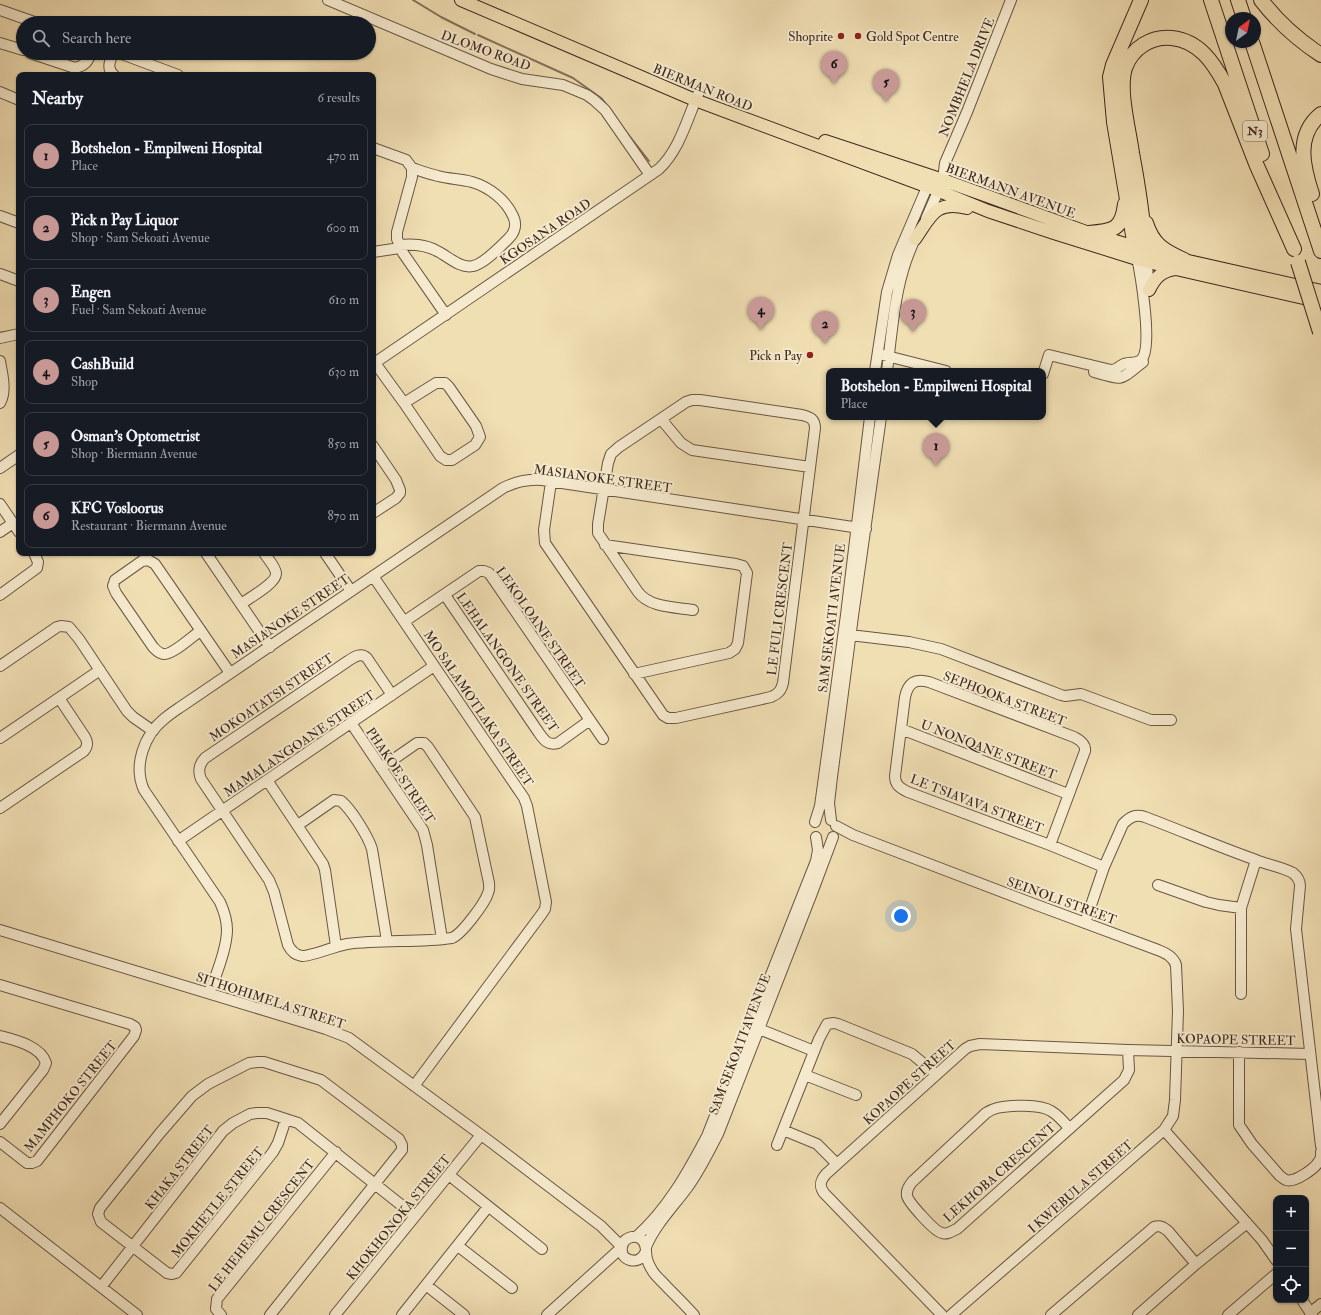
<!DOCTYPE html>
<html lang="en">
<head>
<meta charset="utf-8">
<style>
  :root { --surface:#171b24; --page:#242831; --text:#f1f3f6; --muted:#9ea1a6; --line:#363941; --accent:#c59692 }
  body { margin:0; font-family:"IM FELL Double Pica",serif; background:var(--page); color:var(--text) }
  .controls { position:absolute; right:12px; bottom:12px; display:grid; overflow:hidden; border-radius:8px; box-shadow:0 1px 3px #0004 }
  .controls button { width:36px; height:36px; display:grid; place-items:center; padding:0; border:0; border-bottom:1px solid var(--line); background:var(--surface); color:var(--text); font:20px sans-serif }
  .compass { position:absolute; left:1225px; top:12px; width:36px; height:36px; border-radius:50%; background:var(--surface); box-shadow:0 1px 3px #0004; rotate:33deg }
  .you { position:absolute; left:901px; top:916px; width:14px; height:14px; margin:-10px; border:3px solid #fff; border-radius:50%; background:#1a73e8; box-shadow:0 0 0 6px #1a73e833 }
  .badge { display:grid; place-items:center; width:26px; height:26px; border-radius:50%; background:var(--accent); color:#111; font-size:13px; font-weight:700 }
  .pin { position:absolute; translate:-50% -33px; filter:drop-shadow(0 1px 2px #0008) }
  .pin::after { content:''; position:absolute; top:21px; width:14px; height:12px; background:inherit; clip-path:polygon(0 0,100% 0,50% 100%) }
  .popup { position:absolute; left:826px; top:368px; width:220px; height:52px; box-sizing:border-box; display:grid; place-content:center; border-radius:8px; background:var(--surface); filter:drop-shadow(0 1px 3px #0005); font-size:13px; white-space:nowrap; color:var(--muted) }
  .popup b { font-size:15px; color:var(--text) }
  .popup::after { content:''; position:absolute; left:50%; top:100%; margin-left:-8px; border:8px solid transparent; border-top-color:var(--surface) }
  .list { margin:0; padding:0; list-style:none }
  h2 { display:flex; justify-content:space-between; align-items:center; height:52px; margin:0; padding:0 16px; font-size:17px }
  h2 small { font-size:13px; font-weight:400; color:var(--muted) }
  .list li { display:grid; grid-template-columns:26px 1fr auto; gap:12px; align-items:center; box-sizing:border-box; height:64px; margin:0 8px 8px; padding:0 8px; border:1px solid var(--line); border-radius:8px }
  .list b { display:block; font-size:15px; white-space:nowrap }
  .list p { margin:0; font-size:13px; white-space:nowrap; color:var(--muted) }
  .list em { font-size:13px; font-style:normal; color:var(--muted) }
  .icon { flex:none; width:22px; height:22px; fill:none; stroke:currentColor; stroke-width:2; stroke-linecap:round; stroke-linejoin:round }
  .map { position:relative; flex:none; width:1321px; height:1315px; overflow:hidden }
  .search { position:absolute; background:var(--surface); box-shadow:0 1px 3px #0004; left:16px; top:16px; width:360px; height:44px; display:flex; align-items:center; gap:10px; box-sizing:border-box; padding:0 14px; border-radius:22px; color:var(--muted); font-size:15px }
  .panel { position:absolute; background:var(--surface); box-shadow:0 1px 3px #0004; left:16px; top:72px; width:360px; height:484px; border-radius:8px }
  .map>svg:first-child { display:block }
</style>
</head>
<body>
<div class="map">
<svg width="1321" height="1315" viewBox="0 0 1321 1315">
  <rect width="100%" height="100%" fill="#f1dfb4"/>
  <filter id="stains"><feTurbulence type="fractalNoise" baseFrequency=".005" numOctaves="4"/><feColorMatrix values="0 0 0 0 .2 0 0 0 0 .09 0 0 0 0 .02 0 0 0 .5 -.17"/></filter>
  <radialGradient id="worn" r=".72"><stop offset=".6" stop-color="#630" stop-opacity="0"/><stop offset="1" stop-color="#630" stop-opacity=".3"/></radialGradient>
  <g fill="none" stroke-linecap="round" stroke-linejoin="round">
    <path stroke="#83715a" stroke-width="2" d="M413,0L441,17L475,34
      M478,35L573,78L601,98L606,104
      M620,124L649,161"/>
    <g stroke="#695644" stroke-width="12">
      <path id="minor" d="M328,0L491,69L522,79L563,85L587,95L594,100L605,110L650,175
        M0,10L37,23
        M0,43L23,50
        M30,53L75,68C84,66 88,62 91,53
        M113,53C110,61 106,69 114,75
        M119,53L178,75
        M0,92L19,100
        M373,148L406,160L412,168V177L397,232V239L403,253L446,315
        M0,216L19,223
        M926,219L943,180L945,163L967,112L1011,0
        M399,245C412,244 425,244 437,251C448,256 460,269 473,266C484,264 501,246 509,238C515,232 517,224 513,216C506,200 489,187 472,182C461,179 449,179 438,176C429,174 421,171 412,168
        M373,252L400,248
        M1146,254L1149,290
        M0,274L19,281
        M0,338L19,334
        M883,355L946,371
        M0,361C2,373 7,391 0,403
        M375,363L404,403L440,456L446,460H452L475,445L480,437L476,426L449,387L445,383H436L404,403
        M373,364L659,169C680,149 687,119 699,92
        M875,371L887,292L898,255L930,180
        M887,371C893,324 895,276 918,233
        M1094,372C1125,381 1118,381 1143,362
        M1043,374L1049,355L1111,370C1116,370 1118,367 1122,365C1128,361 1137,365 1142,359C1153,345 1140,271 1136,253
        M661,419L681,443L692,450L810,467
        M373,446L396,480L400,490V493L396,498L373,513
        M0,468L19,455
        M551,482L544,530L545,543L663,715L668,718H676L771,697C778,694 781,691 783,683L815,428C815,419 810,417 802,415L700,400H692L686,402L619,447L611,454L608,463L598,524V533L600,536L638,592C650,608 675,607 693,610
        M0,504L19,532
        M0,532L13,523
        M605,545L736,564L743,566L747,573L738,643L735,649L729,653L634,674
        M206,553L270,647
        M325,553L351,591
        M373,576L524,798L527,806L546,902L545,909L541,915L414,1086
        M0,595L37,568L38,562L34,553
        M445,595L539,733C544,740 548,746 558,743L590,720
        M241,604C249,598 277,583 276,573C275,566 268,559 264,553
        M405,621L479,571H484L489,573L603,739
        M200,631C193,636 172,655 164,654C159,654 156,650 153,647L116,593L113,586L115,580L142,561L148,560L155,564L230,673
        M850,635L909,642L941,649L1061,695L1065,696L1081,694L1151,720H1171
        M0,666L57,627L61,626L69,627L79,639L127,711L133,717L153,731
        M351,723L423,830L427,845L442,939
        M901,729L1068,794
        M0,738L100,670
        M381,768L417,743H424L428,747L475,817L489,883C489,886 490,889 488,893C485,903 462,934 452,938C418,943 382,939 347,944C335,946 312,956 302,956C295,955 291,951 288,945L274,892L269,880L201,779C198,772 199,764 205,758L348,661C354,657 361,652 367,658L392,695
        M267,780L323,864L325,870L336,946
        M0,808L84,751C88,746 88,742 85,737L59,698
        M831,820L829,803L832,777L853,616L881,417
        M815,822L820,806L824,777L846,615L870,417
        M298,825L334,800L341,801C351,809 368,836 372,849L387,941
        M836,826L853,835L1034,904L1158,950C1165,953 1173,956 1176,965L1178,1011L1175,1100L1173,1116L1164,1130L951,1315
        M178,841L434,666
        M1050,845L1085,751C1086,744 1080,740 1074,737L929,682C915,678 908,683 905,697L895,776C895,785 900,788 908,792L1050,845L1104,867
        M1158,885L1206,902L1219,905L1241,908
        M1085,923L1104,867L1123,824C1130,817 1135,814 1145,817C1182,831 1219,847 1256,860C1268,865 1282,867 1293,873C1298,877 1300,881 1300,886L1296,929L1321,1146
        M0,930L326,1029L349,1038L492,1143L601,1226L622,1247
        M0,985L130,1024L135,1027L136,1030L134,1036L37,1161L32,1163H27L0,1142
        M209,993C216,976 227,948 227,930C227,920 224,911 220,902L144,790C133,766 144,735 164,719C169,715 174,711 179,708L503,488C515,482 528,479 542,480L866,529
        M1241,994V908L1256,860
        M759,1029L814,1051
        M0,1036C15,1040 41,1046 46,1063L43,1070L0,1124
        M1239,1052V1125L1252,1144L1280,1176C1282,1177 1283,1179 1286,1180C1294,1183 1315,1169 1319,1161C1321,1159 1321,1155 1321,1152
        M805,1075L856,1095
        M1069,1128C1064,1122 1058,1115 1051,1111C1040,1104 1010,1105 997,1108C993,1109 989,1111 986,1113L912,1182C909,1186 906,1190 907,1196C909,1203 935,1232 942,1233C947,1235 952,1231 957,1229L1124,1080L1129,1070L1128,1050
        M783,1130L817,1144L837,1164
        M1164,1130L1262,1240L1276,1260
        M777,1145L819,1039L827,1024L834,1023L838,1024L912,1054L936,1074
        M449,1175L542,1249
        M0,1208L137,1315
        M636,1237C667,1210 688,1172 707,1136L816,861L818,850L816,837
        M458,1246L512,1288
        M646,1247C655,1225 673,1207 687,1188C699,1172 708,1153 718,1134L812,893L833,837
        M645,1253C639,1266 619,1261 622,1247C623,1238 634,1234 641,1239C648,1244 645,1252 647,1259C648,1263 650,1267 652,1270C655,1276 662,1281 666,1286C676,1296 685,1305 694,1315
        M426,1285L464,1315
        M101,1287L223,1131L233,1123L250,1114L257,1113H267L298,1123L415,1216
        M1302,1300L1312,1315
        M1310,1313L1321,1304
        M221,1315L216,1309L217,1299L336,1152
        M270,1315L402,1150V1145L399,1139L321,1080L264,1062H258L249,1063L208,1084L192,1096L160,1133L100,1208L98,1214L101,1222L167,1273L172,1274L176,1273L273,1152L278,1143L286,1119
        M335,1315L481,1135
        M402,1315L488,1207
        M547,1315L621,1248
        M942,1315L824,1193C819,1186 820,1181 826,1174L965,1049L970,1046L980,1044L1128,1050L1310,1054
        M1051,1315L1154,1227C1160,1225 1163,1227 1168,1231L1196,1264
        M1138,1315L1196,1264L1247,1223
        M1228,1315L1276,1274"/>
    </g>
    <g stroke="#3c281f" stroke-width="14">
      <path id="major" d="M461,0L695,100L939,191L988,211L1054,233L1137,259L1176,269L1321,302
        M825,141L943,180L1089,233L1135,247L1184,260L1321,291
        M915,239C931,216 935,200 967,208
        M1149,290C1155,278 1161,271 1175,269"/>
    </g>
    <g stroke="#3c281f" stroke-width="16">
      <path id="highway" d="M1211,0L1262,154
        M1238,0L1244,18
        M1261,0C1278,22 1298,40 1321,55
        M1252,42L1321,251
        M1312,194C1303,167 1295,135 1321,114
        M1146,223C1153,245 1164,251 1184,260
        M1089,233C1113,231 1122,230 1125,204
        M1135,247L1114,122L1110,77L1113,65L1141,0
        M1145,249C1143,217 1138,185 1132,153C1129,130 1118,90 1125,68C1132,48 1151,36 1172,38C1199,41 1213,62 1225,84L1257,166L1294,249"/>
    </g>
    <use href="#minor" stroke="#f6eace" stroke-width="10"/>
    <use href="#major" stroke="#f1dfb4" stroke-width="12"/>
    <use href="#highway" stroke="#f1dfb4" stroke-width="14"/>
    <g stroke="#3c281f" stroke-width="16" stroke-linecap="butt">
      <path id="highway-bridge" d="M1298,262L1320,332"/>
    </g>
    <use href="#highway-bridge" stroke="#f1dfb4" stroke-width="14"/>
  </g>
  <g fill="#8f2418" stroke="#f6eace" stroke-width="1.5">
    <circle cx="841" cy="36" r="4"/>
    <circle cx="858" cy="36" r="4"/>
    <circle cx="810" cy="355" r="4"/>
  </g>
  <g text-anchor="middle" stroke-width="4" stroke-linejoin="round" paint-order="stroke">
    <rect fill="#f6eace" stroke="#746254" stroke-width="1" x="1243" y="121" width="24" height="20" rx="3"/>
    <g font-size="12" font-weight="bold" fill="#3c281f">
      <text x="1255" y="135">N3</text>
    </g>
    <g font-size="13" fill="#3c281f" stroke="#f6eace" text-anchor="end">
      <text x="833" y="41">Shoprite</text>
      <text x="866" y="41" text-anchor="start">Gold Spot Centre</text>
      <text x="802" y="360">Pick n Pay</text>
    </g>
    <g font-size="13" fill="#3c281f" stroke="#f6eace">
      <text transform="translate(486 50) rotate(20)" y="5">DLOMO ROAD</text>
      <text transform="translate(966 77) rotate(-68)" y="5">NOMBHELA DRIVE</text>
      <text transform="translate(703 87) rotate(22)" y="5">BIERMAN ROAD</text>
      <text transform="translate(1011 190) rotate(20)" y="5">BIERMANN AVENUE</text>
      <text transform="translate(545 231) rotate(-34)" y="5">KGOSANA ROAD</text>
      <text transform="translate(603 478) rotate(8)" y="5">MASIANOKE STREET</text>
      <text transform="translate(779 609) rotate(-83)" y="5">LE FULI CRESCENT</text>
      <text transform="translate(290 616) rotate(-34)" y="5">MASIANOKE STREET</text>
      <text transform="translate(831 618) rotate(-83)" y="5">SAM SEKOATI AVENUE</text>
      <text transform="translate(541 627) rotate(55)" y="5">LEKOLOANE STREET</text>
      <text transform="translate(508 662) rotate(55)" y="5">LEHALANGONE STREET</text>
      <text transform="translate(271 697) rotate(-34)" y="5">MOKOATATSI STREET</text>
      <text transform="translate(1005 698) rotate(21)" y="5">SEPHOOKA STREET</text>
      <text transform="translate(479 708) rotate(56)" y="5">MO SALAMOTLAKA STREET</text>
      <text transform="translate(299 743) rotate(-34)" y="5">MAMALANGOANE STREET</text>
      <text transform="translate(989 749) rotate(21)" y="5">U NONQANE STREET</text>
      <text transform="translate(401 775) rotate(56)" y="5">PHAKOE STREET</text>
      <text transform="translate(977 803) rotate(21)" y="5">LE TSIAVAVA STREET</text>
      <text transform="translate(1062 900) rotate(20)" y="5">SEINOLI STREET</text>
      <text transform="translate(271 1000) rotate(18)" y="5">SITHOHIMELA STREET</text>
      <text transform="translate(1236 1039) rotate(1)" y="5">KOPAOPE STREET</text>
      <text transform="translate(739 1044) rotate(-69)" y="5">SAM SEKOATI AVENUE</text>
      <text transform="translate(909 1082) rotate(-42)" y="5">KOPAOPE STREET</text>
      <text transform="translate(70 1096) rotate(-51)" y="5">MAMPHOKO STREET</text>
      <text transform="translate(179 1167) rotate(-52)" y="5">KHAKA STREET</text>
      <text transform="translate(999 1172) rotate(-41)" y="5">LEKHOBA CRESCENT</text>
      <text transform="translate(1080 1186) rotate(-41)" y="5">I KWEBULA STREET</text>
      <text transform="translate(217 1202) rotate(-51)" y="5">MOKHETLE STREET</text>
      <text transform="translate(398 1217) rotate(-51)" y="5">KHOKHONOKA STREET</text>
      <text transform="translate(261 1225) rotate(-52)" y="5">LE HEHEMU CRESCENT</text>
    </g>
  </g>
  <rect width="100%" height="100%" filter="url(#stains)"/>
  <rect width="100%" height="100%" fill="url(#worn)"/>
</svg>
<div class="controls">
<button>+</button>
<button>−</button>
<button><svg class="icon" aria-label="locate" viewBox="0 0 24 24"><circle cx="12" cy="12" r="6"/><path d="M12 2v4M12 18v4M2 12h4M18 12h4"/></svg></button>
</div>
<svg class="compass" viewBox="-18 -18 36 36"><path d="M0-13l5 13h-10z" fill="#e53935"/><path d="M0 13l5-13h-10z" fill="#9ea1a6"/></svg>
<div class="you"></div>
<div class="pin badge" style="left:936px;top:466px">1</div>
<div class="popup"><b>Botshelon - Empilweni Hospital</b>Place</div>
<div class="pin badge" style="left:825px;top:344px">2</div>
<div class="pin badge" style="left:913px;top:332px">3</div>
<div class="pin badge" style="left:761px;top:330px">4</div>
<div class="pin badge" style="left:886px;top:102px">5</div>
<div class="pin badge" style="left:834px;top:84px">6</div>
<div class="search"><svg class="icon" aria-label="search" viewBox="0 0 24 24"><circle cx="10" cy="10" r="6"/><path d="M15 15l6 6"/></svg>Search here</div>
<section class="panel">
<h2>Nearby<small>6 results</small></h2>
<ul class="list">
<li><span class="badge">1</span><div><b>Botshelon - Empilweni Hospital</b><p>Place</p></div><em>470 m</em></li>
<li><span class="badge">2</span><div><b>Pick n Pay Liquor</b><p>Shop · Sam Sekoati Avenue</p></div><em>600 m</em></li>
<li><span class="badge">3</span><div><b>Engen</b><p>Fuel · Sam Sekoati Avenue</p></div><em>610 m</em></li>
<li><span class="badge">4</span><div><b>CashBuild</b><p>Shop</p></div><em>630 m</em></li>
<li><span class="badge">5</span><div><b>Osman's Optometrist</b><p>Shop · Biermann Avenue</p></div><em>850 m</em></li>
<li><span class="badge">6</span><div><b>KFC Vosloorus</b><p>Restaurant · Biermann Avenue</p></div><em>870 m</em></li>
</ul>
</section>
</div>
</body>
</html>
